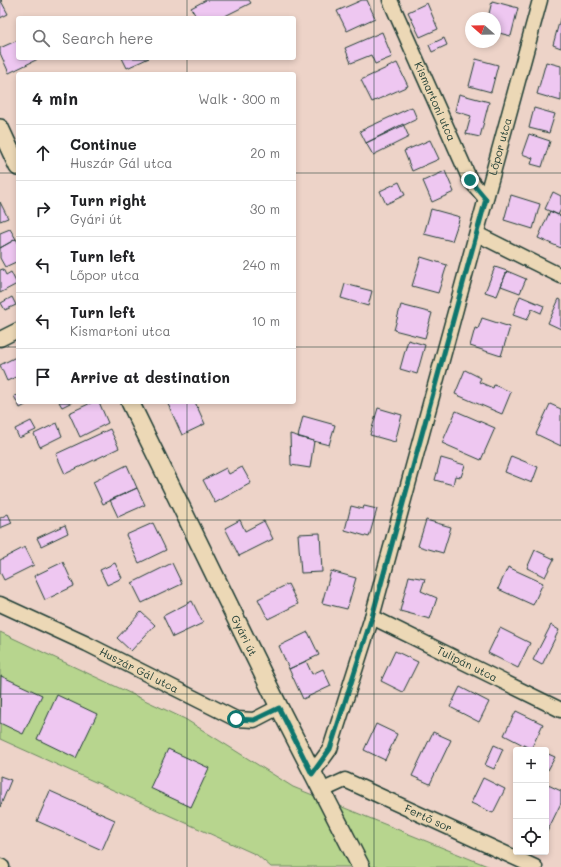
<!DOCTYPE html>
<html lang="en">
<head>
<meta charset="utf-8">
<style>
  :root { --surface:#fff; --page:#f6f6f6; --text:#202124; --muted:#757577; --line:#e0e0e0 }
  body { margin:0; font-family:Mali,sans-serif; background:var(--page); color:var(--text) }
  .controls { position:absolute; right:12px; bottom:12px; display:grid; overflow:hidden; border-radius:4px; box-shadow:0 2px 6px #0003 }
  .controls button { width:36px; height:36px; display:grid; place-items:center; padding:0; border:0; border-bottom:1px solid var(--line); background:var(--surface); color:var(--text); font:20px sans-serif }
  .compass { position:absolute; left:465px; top:12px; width:36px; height:36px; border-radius:50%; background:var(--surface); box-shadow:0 2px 6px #0003; rotate:290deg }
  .stop { position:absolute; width:12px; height:12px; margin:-9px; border:3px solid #0f766e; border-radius:50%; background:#fff }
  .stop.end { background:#0f766e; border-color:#fff; box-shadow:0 1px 4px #0008 }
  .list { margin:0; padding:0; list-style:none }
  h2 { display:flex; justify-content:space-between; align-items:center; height:52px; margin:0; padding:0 16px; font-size:17px }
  h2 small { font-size:13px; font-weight:400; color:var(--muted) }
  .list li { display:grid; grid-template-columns:26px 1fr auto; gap:12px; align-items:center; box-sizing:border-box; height:56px; padding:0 16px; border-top:1px solid var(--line) }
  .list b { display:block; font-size:15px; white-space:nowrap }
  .list p { margin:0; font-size:13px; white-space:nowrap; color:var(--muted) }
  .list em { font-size:13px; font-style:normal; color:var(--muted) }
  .icon { flex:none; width:22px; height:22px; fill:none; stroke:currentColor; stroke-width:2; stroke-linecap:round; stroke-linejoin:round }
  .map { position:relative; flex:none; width:561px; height:867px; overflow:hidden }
  .search { position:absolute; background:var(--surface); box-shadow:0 2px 6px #0003; left:16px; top:16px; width:280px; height:44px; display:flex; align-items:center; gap:10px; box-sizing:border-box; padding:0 14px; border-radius:4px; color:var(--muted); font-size:15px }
  .panel { position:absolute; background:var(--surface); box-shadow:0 2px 6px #0003; left:16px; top:72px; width:280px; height:332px; border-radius:4px }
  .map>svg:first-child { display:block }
</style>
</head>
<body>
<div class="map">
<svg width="561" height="867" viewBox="0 0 561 867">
  <rect width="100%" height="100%" fill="#edd3c8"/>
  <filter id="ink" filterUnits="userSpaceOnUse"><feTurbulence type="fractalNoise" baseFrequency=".025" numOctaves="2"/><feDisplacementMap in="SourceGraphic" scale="8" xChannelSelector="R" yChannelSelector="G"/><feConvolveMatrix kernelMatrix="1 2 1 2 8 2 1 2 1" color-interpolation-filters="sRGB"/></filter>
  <g filter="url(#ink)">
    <path fill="#b7d58e" stroke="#6b8961" d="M0,632L185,719L293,787L490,867H271L257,855L0,739Z"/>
    <path fill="#eec7f1" stroke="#1f3d34" d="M0,0H2L1,1L8,14L0,18Z
      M206,0H249L251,3L221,18H197L191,8Z
      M362,0H367L375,18L347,31L337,11Z
      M492,1L518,8L511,36L495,32V18H488Z
      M427,3L438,29L420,37L408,12Z
      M560,19H561V48L553,45Z
      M382,32L392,57L375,64L371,55L351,63L345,48Z
      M444,38L447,45L432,52L429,45Z
      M18,40V58H40L9,73L0,53V48Z
      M122,58H149L127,68Z
      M476,59L498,65L491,92L469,86Z
      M546,62L561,66V101L537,94Z
      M397,63L408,86L372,102L361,80Z
      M459,94L489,102L480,137L466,134L471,116L455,111Z
      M412,107L417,119L366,143L360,131Z
      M534,108L555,114L549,133L529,128Z
      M403,124L409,137L373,155L366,143Z
      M529,134L550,141L542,167L531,164L533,158L522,154Z
      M430,140L439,159L412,171L404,151Z
      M445,171L454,192L432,202L423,181Z
      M399,182L405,195L386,204L380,191Z
      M553,192L561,196V209L558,215L545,209Z
      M511,195L540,204L533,229L504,220Z
      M0,202L8,218L0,221Z
      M431,209L460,217L452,241L424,234Z
      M550,211L561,216V248L538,238Z
      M10,229L16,239L0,248V233Z
      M16,239L18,242V261L5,267L0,258V248Z
      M421,257L447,265L438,293L412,286Z
      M495,267L507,271L497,296L485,292Z
      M3,269L6,275L11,272L17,284L0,293V270Z
      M507,271L526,279L520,293L501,286Z
      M345,284L372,291L368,306L341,298Z
      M520,296L544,306L541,313L532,309L527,320L513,315Z
      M12,297L16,305L5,310L1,303Z
      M559,299L561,300V329L548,323Z
      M401,305L432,313L425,338L394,330Z
      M482,318L510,327L501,356L470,346L475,328L478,329Z
      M408,340L425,345L417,374L400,369Z
      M18,356V376L7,381L0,365Z
      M465,370L481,378L479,382L493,388L494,385L511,392L502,414L455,394Z
      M18,395V402H31L20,408L14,396Z
      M59,402H72L62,407Z
      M93,402H99L108,423L80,437L69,413Z
      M167,402H195L205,424L182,435Z
      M550,404L561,409V446L536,434Z
      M378,408L402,415L395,442L370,435Z
      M456,411L495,428L481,460L442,443Z
      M303,416L335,425L329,445L298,437Z
      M31,421L36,430L19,438L15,429Z
      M57,423L62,436L40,447L34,434Z
      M110,429L119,448L65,474L56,454Z
      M290,434L314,441L310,468L291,465Z
      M511,456L538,467L532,483L505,472Z
      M441,458L465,465L461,477L455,476L453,485L435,480Z
      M127,465L137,488L103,504L93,482Z
      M242,467L251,483L215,503L203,480L226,468L229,474Z
      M137,488L145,505L118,517L110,500Z
      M351,506L363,509L364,506L377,509L369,537L345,530Z
      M8,514L12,523L0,528V518Z
      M240,520L245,531L264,521L273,539L239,556L225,528Z
      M426,520L451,527L443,553L418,546Z
      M153,523L166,550L139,563L126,535Z
      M65,525L68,533L41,546L37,538Z
      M320,533L322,572L301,573L298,534Z
      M25,547L34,565L4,580L0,572V560Z
      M535,550L554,559L545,577L527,568Z
      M63,562L74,586L45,600L34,576Z
      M115,563L122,578L107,585L100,570Z
      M172,563L182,584L142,603L132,583Z
      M508,567L543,583L533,605L498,589Z
      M331,571L356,578L347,609L322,603Z
      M409,576L425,579L421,591L437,598L430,619L400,611Z
      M288,584L298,604L268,619L258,599Z
      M192,601L203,623L173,637L163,616Z
      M141,612L155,625L131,651L117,638Z
      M551,625L559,630L542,665L533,660Z
      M500,628L530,643L518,668L488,653Z
      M308,632L319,655L289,669L279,646Z
      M395,651L418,662L403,692L381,681Z
      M306,661L312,674L323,669L331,686L303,699L289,669Z
      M1,676L42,695L23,734L0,723Z
      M460,687L489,702L479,722L450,707Z
      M57,695L97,714L76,758L37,739Z
      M516,711L543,724L531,749L504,735Z
      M376,724L397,734L385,760L364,750Z
      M433,732L451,740L430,784L412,776Z
      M494,745L503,749L494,769L485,765Z
      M168,749L209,768L191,807L150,788Z
      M546,753L555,757L548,770L546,769Z
      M0,776L11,780L0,807Z
      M483,778L505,789L493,813L471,803Z
      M546,784L561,791V803L546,834Z
      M50,791L115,820L102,850L37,821Z"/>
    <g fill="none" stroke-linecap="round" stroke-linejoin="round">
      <g stroke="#1f3d34" stroke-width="17">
        <g id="minor">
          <path id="s1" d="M390,0L470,180L486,199"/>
          <path d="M477,234L561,276"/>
          <path d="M0,339L18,330"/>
          <path id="s2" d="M0,604L87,644L236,719L254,720L279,707"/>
          <path id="s3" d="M372,617L561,710"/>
          <path id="s4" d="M312,774L330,749L372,617L540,0"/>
          <path id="s5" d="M321,791L345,780L535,867"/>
          <path d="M0,866L2,867"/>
        </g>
      </g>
      <g stroke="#1f3d34" stroke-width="20">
        <g id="tertiary">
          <path d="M0,128L18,167"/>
          <path id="s6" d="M130,402L279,707L361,867"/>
        </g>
      </g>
      <use href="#minor" stroke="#ecd8b6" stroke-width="14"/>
      <use href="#tertiary" stroke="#ecd8b6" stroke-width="17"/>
    </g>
  </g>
  <g fill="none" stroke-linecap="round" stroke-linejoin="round" filter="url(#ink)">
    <path stroke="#0f766e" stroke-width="5" d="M236,719L254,720L279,708L312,774L330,749L372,617L486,199L470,180"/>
  </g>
  <path fill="none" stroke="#1f3d34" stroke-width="1" stroke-opacity="0.55" d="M187,0V18M374,0V867M187,58V74M0,173H18M294,173H561M0,347H18M294,347H561M187,402V867M0,520H561M0,694H561"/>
  <g text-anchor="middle" stroke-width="3" stroke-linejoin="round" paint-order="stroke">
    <g font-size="11" fill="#1f3d34" stroke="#ecd8b6">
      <text dy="4" stroke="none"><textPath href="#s1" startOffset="111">Kismartoni utca</textPath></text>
      <text dy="4" stroke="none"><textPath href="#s4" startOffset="657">Lőpor utca</textPath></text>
      <text dy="4" stroke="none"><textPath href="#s6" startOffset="260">Gyári út</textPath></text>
      <text dy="4" stroke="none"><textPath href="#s3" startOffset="106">Tulipán utca</textPath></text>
      <text dy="4" stroke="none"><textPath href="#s2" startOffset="154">Huszár Gál utca</textPath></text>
      <text dy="4" stroke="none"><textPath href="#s5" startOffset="118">Fertő sor</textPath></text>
    </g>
  </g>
</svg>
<div class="controls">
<button>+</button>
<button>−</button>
<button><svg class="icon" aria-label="locate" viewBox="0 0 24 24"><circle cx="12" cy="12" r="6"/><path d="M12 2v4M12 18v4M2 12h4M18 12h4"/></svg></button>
</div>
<svg class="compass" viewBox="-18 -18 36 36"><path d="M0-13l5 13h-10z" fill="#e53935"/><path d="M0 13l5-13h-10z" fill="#757577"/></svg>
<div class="stop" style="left:236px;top:719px"></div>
<div class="stop end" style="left:470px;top:180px"></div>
<div class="search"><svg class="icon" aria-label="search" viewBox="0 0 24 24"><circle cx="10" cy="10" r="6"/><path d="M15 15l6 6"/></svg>Search here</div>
<section class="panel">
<h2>4 min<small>Walk · 300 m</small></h2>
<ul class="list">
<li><svg class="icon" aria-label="ahead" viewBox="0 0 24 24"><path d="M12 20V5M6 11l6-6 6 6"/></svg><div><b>Continue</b><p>Huszár Gál utca</p></div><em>20 m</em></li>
<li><svg class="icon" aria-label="right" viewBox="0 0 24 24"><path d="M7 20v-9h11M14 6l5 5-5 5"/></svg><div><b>Turn right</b><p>Gyári út</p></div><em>30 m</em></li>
<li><svg class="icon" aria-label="left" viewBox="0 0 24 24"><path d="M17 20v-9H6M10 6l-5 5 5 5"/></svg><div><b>Turn left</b><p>Lőpor utca</p></div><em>240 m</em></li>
<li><svg class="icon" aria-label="left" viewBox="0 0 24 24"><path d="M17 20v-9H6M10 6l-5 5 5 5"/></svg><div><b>Turn left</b><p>Kismartoni utca</p></div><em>10 m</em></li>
<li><svg class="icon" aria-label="arrive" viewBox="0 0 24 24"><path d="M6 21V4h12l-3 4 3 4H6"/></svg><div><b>Arrive at destination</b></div></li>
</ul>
</section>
</div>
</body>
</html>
